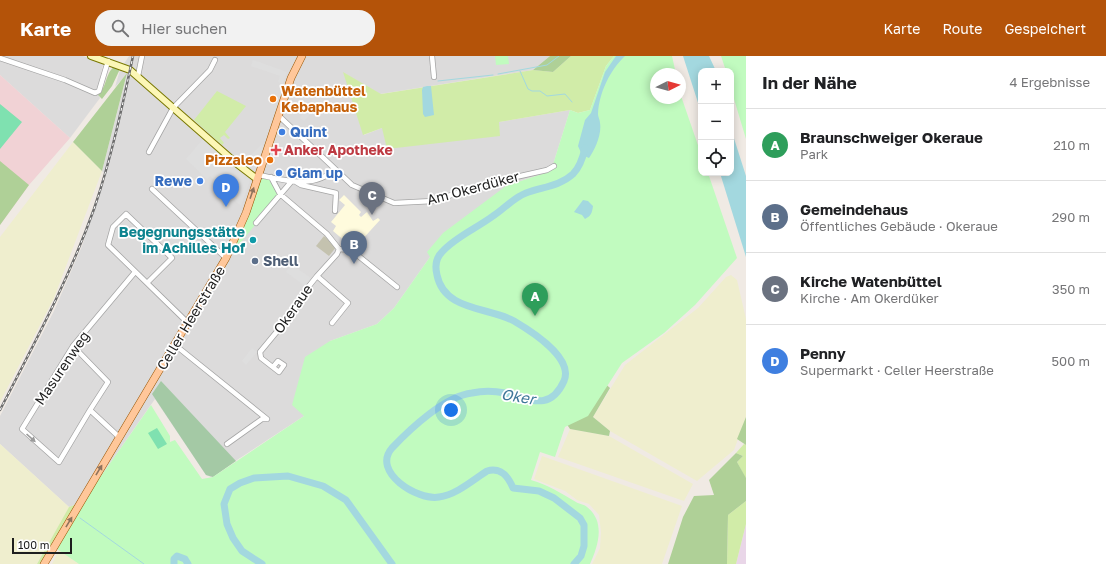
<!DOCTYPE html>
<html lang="de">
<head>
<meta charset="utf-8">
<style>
  :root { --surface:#fff; --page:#f2f2f2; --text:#202124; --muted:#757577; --line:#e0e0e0; --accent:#b45309 }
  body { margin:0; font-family:"Golos Text",sans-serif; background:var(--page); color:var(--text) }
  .controls { position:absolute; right:12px; top:12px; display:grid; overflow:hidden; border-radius:8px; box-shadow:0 2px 10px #0003 }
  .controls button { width:36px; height:36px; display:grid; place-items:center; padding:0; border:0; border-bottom:1px solid var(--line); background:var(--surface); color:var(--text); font:20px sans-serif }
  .compass { position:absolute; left:650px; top:12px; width:36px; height:36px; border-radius:50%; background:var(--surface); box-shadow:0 2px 10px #0003; rotate:84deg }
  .scale { position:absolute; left:12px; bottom:10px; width:60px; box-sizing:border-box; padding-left:4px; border:2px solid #1e1e1e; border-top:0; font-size:11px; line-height:14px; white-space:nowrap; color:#1e1e1e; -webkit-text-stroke:3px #fff; paint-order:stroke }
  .you { position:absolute; left:451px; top:354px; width:14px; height:14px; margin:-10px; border:3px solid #fff; border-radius:50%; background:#1a73e8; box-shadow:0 0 0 6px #1a73e833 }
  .badge { display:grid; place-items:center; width:26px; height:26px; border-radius:50%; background:var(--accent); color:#fff; font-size:13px; font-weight:700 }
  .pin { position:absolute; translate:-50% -33px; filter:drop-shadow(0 1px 2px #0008) }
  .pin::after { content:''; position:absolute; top:21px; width:14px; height:12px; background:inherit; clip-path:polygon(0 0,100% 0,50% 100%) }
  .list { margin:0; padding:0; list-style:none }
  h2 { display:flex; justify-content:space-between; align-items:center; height:52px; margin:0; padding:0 16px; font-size:17px }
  h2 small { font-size:13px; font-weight:400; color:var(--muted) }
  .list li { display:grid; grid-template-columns:26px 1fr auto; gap:12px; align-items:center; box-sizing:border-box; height:72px; padding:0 16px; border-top:1px solid var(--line) }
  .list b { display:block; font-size:15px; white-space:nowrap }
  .list p { margin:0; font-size:13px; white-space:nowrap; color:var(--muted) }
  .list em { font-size:13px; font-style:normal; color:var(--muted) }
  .icon { flex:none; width:22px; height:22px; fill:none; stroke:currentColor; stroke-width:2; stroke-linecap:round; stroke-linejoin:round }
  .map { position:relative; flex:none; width:746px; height:508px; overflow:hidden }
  header { display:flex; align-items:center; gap:24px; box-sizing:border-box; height:56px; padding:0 20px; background:var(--accent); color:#fff }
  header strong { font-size:19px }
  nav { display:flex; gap:22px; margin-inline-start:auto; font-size:14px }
  .search { width:280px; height:36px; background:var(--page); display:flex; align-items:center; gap:10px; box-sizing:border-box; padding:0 14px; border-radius:16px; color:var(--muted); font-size:15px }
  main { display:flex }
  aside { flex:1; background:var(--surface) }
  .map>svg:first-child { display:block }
</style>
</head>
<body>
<header>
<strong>Karte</strong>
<div class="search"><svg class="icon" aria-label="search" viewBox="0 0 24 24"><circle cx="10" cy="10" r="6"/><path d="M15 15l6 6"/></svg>Hier suchen</div>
<nav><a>Karte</a><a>Route</a><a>Gespeichert</a></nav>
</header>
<main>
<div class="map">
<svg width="746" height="508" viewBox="0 0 746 508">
  <rect width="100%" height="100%" fill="#f0eae4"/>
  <path fill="#dcdbdb" d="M0,0H83L101,6L103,9L97,36L100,42L70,82L0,19Z
    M129,0H550L533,14L380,38L344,17L364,79L382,72L499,80V66L570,54L551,115L506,130L430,201L394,252L377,268L330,285L304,360L211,421L206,419L155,343L80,450L77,448L69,451L0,388V360L54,255L82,190L106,120L102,115L127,18L115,31L120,14Z"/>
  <path fill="#f1d2d5" d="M0,19L70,82L29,129L0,169Z"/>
  <path fill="#e9d6e8" d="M746,468V508H736Z"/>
  <path fill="#fffbdd" d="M344,139L361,156L359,159L361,161L367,156L373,165L378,162L380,164L360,186L357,183L352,191L333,175L336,170L331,166L345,149L339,144Z"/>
  <path fill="#c4c2af" d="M324,180L337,190L329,200L316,190Z"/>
  <path fill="#efeece" d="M73,86L102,115L54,242L0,346V181Z
    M731,219L737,224L746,263V361L734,394L697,425L610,375L593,361L625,309L698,252L726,221Z
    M570,373L609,380L693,428L684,445L558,401Z
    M0,388L69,451L37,508H0Z
    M542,400L682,450L662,508H592L600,492L601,476L599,459L589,448L577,444L565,435L534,423Z
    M59,494L79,508H52Z"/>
  <path fill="#d1eca8" d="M571,0H614L606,10L590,54L578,57L570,54L499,66L500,80L387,93L382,72L363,79L343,16L381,38L533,14L553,16Z
    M217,35L246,50L225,76L230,82L228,83L224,79L220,82L224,87L222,89L194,64Z
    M744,388L746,389V423L737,406L743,400L736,397Z
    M746,445V468L736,508H727L728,459Z
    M77,448L41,508H37L69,451Z"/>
  <path fill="#afd097" d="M550,0H571L553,16L533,14Z
    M115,10L120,13L112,30L102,43L98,39C107,31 105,17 115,10Z
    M127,17L102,115L73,86Z
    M0,105L29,129L0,169Z
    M601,324L610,332L593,361L610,375L609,380L570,373L564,364Z
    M746,361V389L737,383Z
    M736,397L743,400L737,406L746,422V445L728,459L727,508H668L683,461L694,440L714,439L709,424Z"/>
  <path fill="#a4c9a5" d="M161,325L236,405L213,421L206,419L152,338Z"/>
  <path fill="#c1fbbf" d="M495,0H508L509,8L496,9Z
    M614,0H672L676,18H656V42H680V37L701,98V117H708L737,202L695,249L664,277L622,307L588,360L565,371L555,401L540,396L531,424C548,429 561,437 576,446C579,448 584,448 587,451C606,466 598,490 590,508H79L57,493L80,450L151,349L170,380V386L175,384L202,423L213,421L304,360L292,349L305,301L330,285L377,268L394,252L430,201L427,196L443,177L506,130L551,115L570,54L578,57L590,54L606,10Z
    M721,0H746V83L731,33V15H726Z
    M259,119L271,121L280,138L242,185L230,194Z"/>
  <path fill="#7fe1b0" d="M0,48L22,66L0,93Z
    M157,372L167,388L158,393L148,377Z"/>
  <path fill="#dedede" d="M253,4L287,16L283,28L278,26L280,20L251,10Z
    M316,39L323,45L304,65L300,62Z
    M203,83L250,124L241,150L210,120L207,123L186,103Z
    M262,88L263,92L257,106L253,108L247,109L251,105L248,102Z
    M291,208L311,222L305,230L286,216Z
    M252,292L257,296L246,309L242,305Z"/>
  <path fill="#a3d8df" d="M616,0H625C610,14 599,37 598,58C598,61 600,64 600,67C602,78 595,94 589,102L582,99L578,90L585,64L591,57L605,16Z
    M683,0H709L716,15H701V56Z
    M427,30H431L434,59L425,61L423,58L422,34L423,31Z
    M731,73L746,120V201L720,117H731Z
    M583,144L588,145L593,150C592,157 591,160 585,163L582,159L574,156Z"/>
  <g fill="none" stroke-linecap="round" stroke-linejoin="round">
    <path stroke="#a3d8df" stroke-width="1" d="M520,15L528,33L532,35H540L547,40L565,38L572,46
      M498,18L547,9L559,0
      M438,25L493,19
      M80,462L144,508"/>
    <path stroke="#a3d8df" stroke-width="7" d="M174,508V503L177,500L185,503L188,508
      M262,508L242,495L233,482L227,468L224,448L230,433L240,427L254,422L288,420L323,430L346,444L392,508
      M574,508L581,500L584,490V469L580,462L554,442L539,435L513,432C508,420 501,411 487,415C473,424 456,439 439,441C418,445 371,416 392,392C410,373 445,340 472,337C481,335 495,335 505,337C530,343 550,356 564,325C574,302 531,275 514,265C489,251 444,255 437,219C435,211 436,202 442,196C455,181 477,172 493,160C504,153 513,142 526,137C542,131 560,130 573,118C580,111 583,101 585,92"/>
    <g stroke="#a5a5a5" stroke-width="6">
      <path id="street" d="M432,0L434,21
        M0,2L65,24L95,37L99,35L108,5
        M138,20L142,0
        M279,60L352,129L394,147L433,145L485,128L547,114L554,110
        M149,96L173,52L210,14L215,4
        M259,119C284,124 314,134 335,113
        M271,121L280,138L327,178L339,193L351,194L397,231
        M296,126L301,129L336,137L335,155
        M152,133L226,202
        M256,167L291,126
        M317,220L348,247L332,267
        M147,227L172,202L126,158L113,171L108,189L188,267
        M175,289L267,363H262L227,388
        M73,290L108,326L90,354L119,381
        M273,311L278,305L284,309L279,316L261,302L260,296L294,255L305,235L317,220L337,198L339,193
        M90,354L59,406L22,373L73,290L135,216"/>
    </g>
    <g stroke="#797801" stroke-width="8">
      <path id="secondary" d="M91,0L130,14L236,107L257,123"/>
    </g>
    <g stroke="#985400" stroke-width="8">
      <path id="primary" d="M44,508L226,202L246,157L291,22L302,0"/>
    </g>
    <use href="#street" stroke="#fff" stroke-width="4.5"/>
    <use href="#secondary" stroke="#fcf7b6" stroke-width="6"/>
    <use href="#primary" stroke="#ffc79a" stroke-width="7"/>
    <g stroke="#6c6c6c" stroke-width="2.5">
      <path id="rail" d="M0,354C34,288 69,223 94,153C111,103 122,52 133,0"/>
    </g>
    <use href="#rail" stroke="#fff" stroke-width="1" stroke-dasharray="3" stroke-linecap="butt"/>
  </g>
  <defs><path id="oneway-solid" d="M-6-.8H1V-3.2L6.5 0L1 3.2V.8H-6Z"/></defs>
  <g fill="#8e725c">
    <use href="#oneway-solid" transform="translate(252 137) rotate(-71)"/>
    <use href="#oneway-solid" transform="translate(99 414) rotate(-59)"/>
    <use href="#oneway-solid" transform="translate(69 466) rotate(-59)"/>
  </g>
  <use fill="#9a9a9a" href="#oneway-solid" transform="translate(31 382) rotate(42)"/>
  <g fill="#e8710a" stroke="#fff" stroke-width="1.5">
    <circle cx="273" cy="43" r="4"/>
    <circle cx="270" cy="104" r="4"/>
  </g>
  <g fill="#3f7fe0" stroke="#fff" stroke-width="1.5">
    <circle cx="282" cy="76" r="4"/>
    <circle cx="279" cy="117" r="4"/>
    <circle cx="200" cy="125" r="4"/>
  </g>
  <path fill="#e0444e" stroke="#fff" stroke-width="1.5" d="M274 88h4v4h4v4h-4v4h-4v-4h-4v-4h4z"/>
  <circle fill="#0f9aa8" stroke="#fff" stroke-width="1.5" cx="253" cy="184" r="4"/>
  <circle fill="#5c6f8a" stroke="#fff" stroke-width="1.5" cx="255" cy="205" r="4"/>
  <g text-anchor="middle" stroke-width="3.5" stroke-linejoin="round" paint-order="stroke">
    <g font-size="14" font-weight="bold" fill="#c56008" stroke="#fff" text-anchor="start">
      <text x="281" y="40">Watenbüttel<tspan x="281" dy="16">Kebaphaus</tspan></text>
      <text x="262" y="109" text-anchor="end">Pizzaleo</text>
    </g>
    <g font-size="14" font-weight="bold" fill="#366cbe" stroke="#fff" text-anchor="start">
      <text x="290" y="81">Quint</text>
      <text x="287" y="122">Glam up</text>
      <text x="192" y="130" text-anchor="end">Rewe</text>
    </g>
    <g font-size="14" font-weight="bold" fill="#be3a42" stroke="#fff" text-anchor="start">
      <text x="284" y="99">Anker Apotheke</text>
    </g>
    <g font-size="14" fill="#1e1e1e" stroke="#fff">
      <text transform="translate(473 132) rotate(-15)" y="5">Am Okerdüker</text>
      <text transform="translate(293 253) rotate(-55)" y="5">Okeraue</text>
      <text transform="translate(191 262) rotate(-59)" y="5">Celler Heerstraße</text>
      <text transform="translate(62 312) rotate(-56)" y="5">Masurenweg</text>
    </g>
    <g font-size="14" font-weight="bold" fill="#0d838f" stroke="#fff" text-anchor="end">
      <text x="245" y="181">Begegnungsstätte<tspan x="245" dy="16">im Achilles Hof</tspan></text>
    </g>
    <g font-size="14" font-weight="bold" fill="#4e5e75" stroke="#fff" text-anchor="start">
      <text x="263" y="210">Shell</text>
    </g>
    <g font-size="15" font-style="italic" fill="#3f7799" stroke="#fff">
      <text transform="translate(518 341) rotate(9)" y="5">Oker</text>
    </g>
  </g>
</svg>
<div class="controls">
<button>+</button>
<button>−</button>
<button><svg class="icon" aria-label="locate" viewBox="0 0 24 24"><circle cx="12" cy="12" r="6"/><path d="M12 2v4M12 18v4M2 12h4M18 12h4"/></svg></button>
</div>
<svg class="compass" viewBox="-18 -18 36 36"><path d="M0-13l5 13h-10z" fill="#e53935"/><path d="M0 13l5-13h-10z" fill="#757577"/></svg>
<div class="scale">100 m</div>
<div class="you"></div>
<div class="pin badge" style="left:535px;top:260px;background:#2e9e5b">A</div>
<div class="pin badge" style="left:354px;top:208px;background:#5c6f8a">B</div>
<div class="pin badge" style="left:372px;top:159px;background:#6b7280">C</div>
<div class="pin badge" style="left:226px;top:151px;background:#3f7fe0">D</div>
</div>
<aside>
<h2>In der Nähe<small>4 Ergebnisse</small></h2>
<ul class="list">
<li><span class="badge" style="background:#2e9e5b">A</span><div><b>Braunschweiger Okeraue</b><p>Park</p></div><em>210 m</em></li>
<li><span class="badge" style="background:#5c6f8a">B</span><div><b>Gemeindehaus</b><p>Öffentliches Gebäude · Okeraue</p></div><em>290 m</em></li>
<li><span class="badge" style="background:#6b7280">C</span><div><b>Kirche Watenbüttel</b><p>Kirche · Am Okerdüker</p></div><em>350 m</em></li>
<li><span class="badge" style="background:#3f7fe0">D</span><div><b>Penny</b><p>Supermarkt · Celler Heerstraße</p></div><em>500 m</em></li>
</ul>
</aside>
</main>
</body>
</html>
